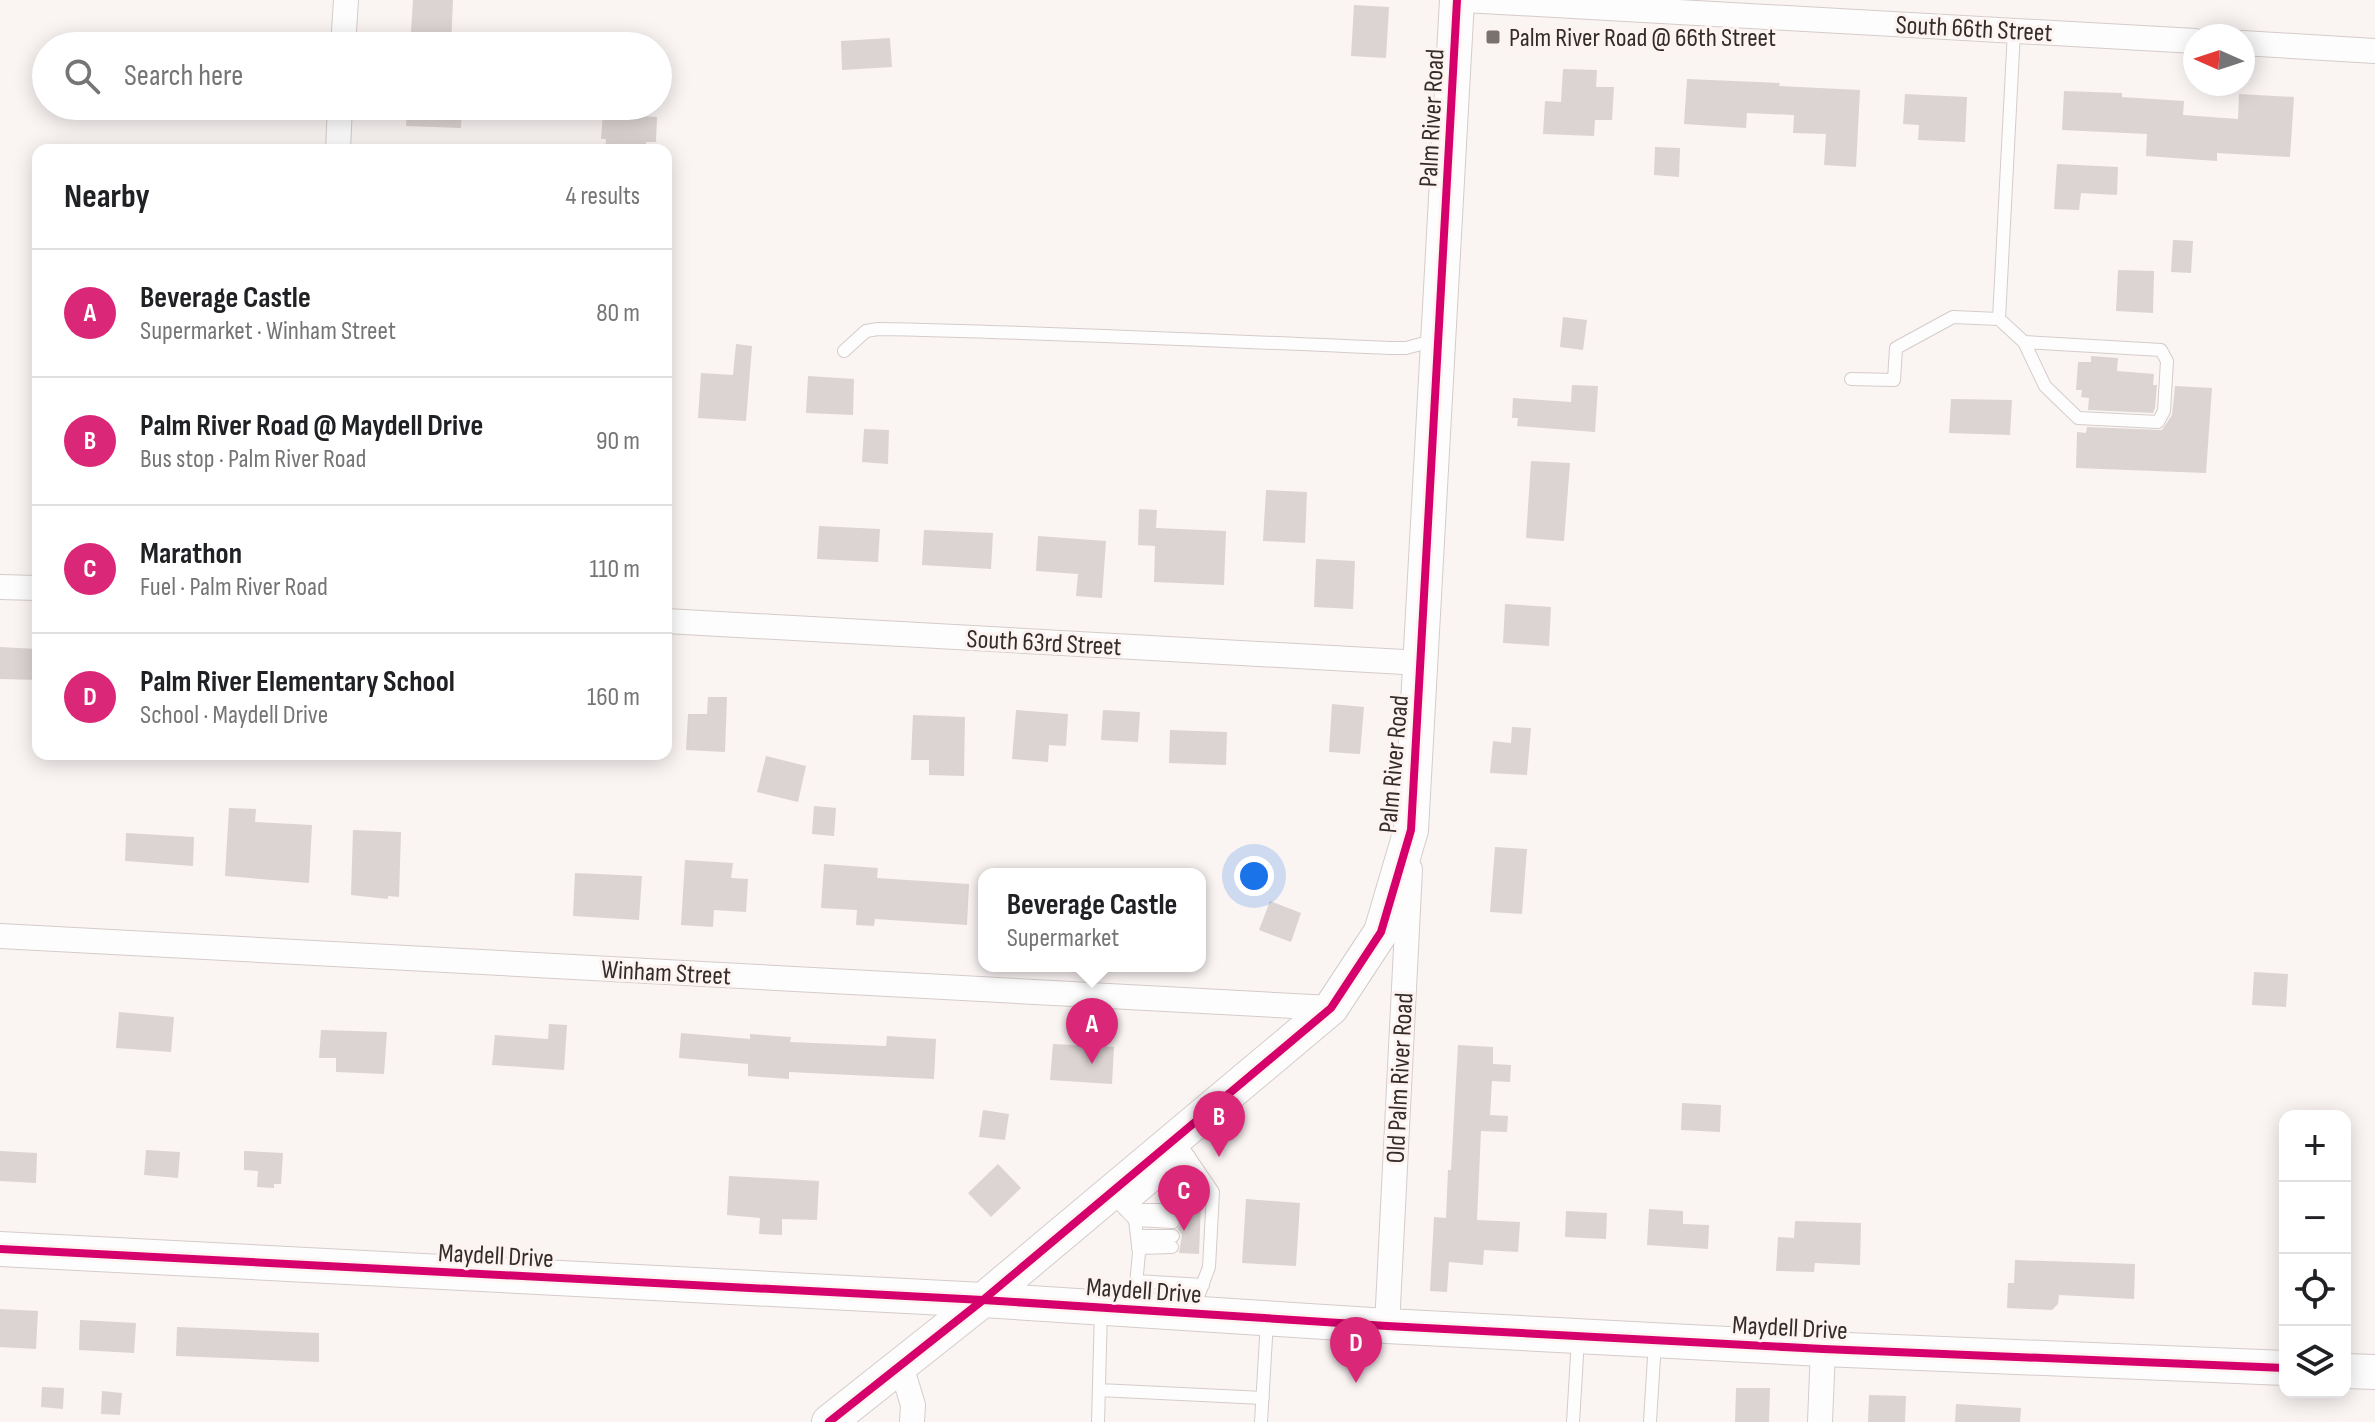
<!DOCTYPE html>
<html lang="en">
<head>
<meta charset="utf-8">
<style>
  :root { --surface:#fff; --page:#f2f2f2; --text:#202124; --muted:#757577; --line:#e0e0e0; --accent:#db2777 }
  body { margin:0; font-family:"Sofia Sans Condensed",sans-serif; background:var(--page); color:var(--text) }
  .controls { position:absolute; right:24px; bottom:24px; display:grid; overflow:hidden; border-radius:16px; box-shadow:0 4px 20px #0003 }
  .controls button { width:72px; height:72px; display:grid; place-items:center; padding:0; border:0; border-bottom:2px solid var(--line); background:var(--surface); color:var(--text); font:40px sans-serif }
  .compass { position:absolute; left:2183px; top:24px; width:72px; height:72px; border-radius:50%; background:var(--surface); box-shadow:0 4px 20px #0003; rotate:273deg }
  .you { position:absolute; left:1254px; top:876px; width:28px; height:28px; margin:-20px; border:6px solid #fff; border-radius:50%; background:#1a73e8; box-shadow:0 0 0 12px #1a73e833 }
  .badge { display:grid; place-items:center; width:52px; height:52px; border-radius:50%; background:var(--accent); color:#fff; font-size:26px; font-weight:700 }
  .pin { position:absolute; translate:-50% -66px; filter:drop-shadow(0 2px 4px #0008) }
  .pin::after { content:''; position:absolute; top:42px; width:28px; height:24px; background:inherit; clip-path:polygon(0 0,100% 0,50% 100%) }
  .popup { position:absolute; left:978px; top:868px; width:228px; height:104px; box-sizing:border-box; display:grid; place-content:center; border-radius:16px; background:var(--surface); filter:drop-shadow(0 2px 6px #0005); font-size:26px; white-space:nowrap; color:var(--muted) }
  .popup b { font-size:30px; color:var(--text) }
  .popup::after { content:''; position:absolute; left:50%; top:100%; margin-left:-16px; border:16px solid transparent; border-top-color:var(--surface) }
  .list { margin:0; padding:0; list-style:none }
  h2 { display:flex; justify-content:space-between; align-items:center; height:104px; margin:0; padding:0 32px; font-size:34px }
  h2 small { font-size:26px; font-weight:400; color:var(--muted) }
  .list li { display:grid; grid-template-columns:52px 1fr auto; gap:24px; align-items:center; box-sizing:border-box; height:128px; padding:0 32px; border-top:2px solid var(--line) }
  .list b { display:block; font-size:30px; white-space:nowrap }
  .list p { margin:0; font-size:26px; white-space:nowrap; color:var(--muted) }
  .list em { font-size:26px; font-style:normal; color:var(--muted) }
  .icon { flex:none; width:44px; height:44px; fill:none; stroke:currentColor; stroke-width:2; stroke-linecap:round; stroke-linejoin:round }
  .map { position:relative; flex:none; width:2375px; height:1422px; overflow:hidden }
  .search { position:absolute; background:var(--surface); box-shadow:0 4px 20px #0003; left:32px; top:32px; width:640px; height:88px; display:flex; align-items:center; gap:20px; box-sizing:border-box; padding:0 28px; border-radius:44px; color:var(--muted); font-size:30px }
  .panel { position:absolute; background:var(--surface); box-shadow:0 4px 20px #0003; left:32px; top:144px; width:640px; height:616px; border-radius:16px }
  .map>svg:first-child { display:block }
</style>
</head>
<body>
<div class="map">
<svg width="2375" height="1422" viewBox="0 0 2375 1422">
  <rect width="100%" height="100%" fill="#faf4f3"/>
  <path fill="#dbd4d2" d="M413,0H453L451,46H410Z
    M1354,5L1389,7L1386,58L1351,56Z
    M890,38L892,67L842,70L841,41Z
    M1563,69L1597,70L1596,87H1614L1612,120H1595L1594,136L1543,134L1545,101L1561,102Z
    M1687,79L1780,83L1779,86L1860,90L1856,167L1824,165L1826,134L1793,133L1794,115L1747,113L1746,128L1684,124Z
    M2064,91L2122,93V97L2184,101L2183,115L2238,119L2239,94L2294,97L2290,157L2217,153V161L2146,156L2147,134L2062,130Z
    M1905,94L1967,97L1965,142L1918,140L1919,125L1903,124Z
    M407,106H462L461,128L406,126Z
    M603,114L657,117L656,142H646V150H605L606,139H601Z
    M1655,147L1680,148L1679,177L1654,175Z
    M2057,164L2118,167L2117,195L2081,193L2079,210L2054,209Z
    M2173,240L2193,241L2191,273L2171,272Z
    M2118,270L2154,271L2153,313L2116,311Z
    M1563,317L1587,320L1583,350L1560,347Z
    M736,344L752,346L746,421L698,418L701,373L733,375Z
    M2091,356L2118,358L2117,371L2154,374L2153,385H2157L2155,408L2153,413L2088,410L2089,398L2081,397L2082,390H2076L2078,362H2091Z
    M808,376L854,379L853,415L806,413Z
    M1572,385L1598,386L1595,432L1517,426L1518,418H1512L1513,398L1571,402Z
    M2175,386L2212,388L2206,473L2076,468L2077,432L2086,433L2087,427L2162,430L2172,415Z
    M1951,399L2012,400L2010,435L1949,433Z
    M864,429L889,430L888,464L862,462Z
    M1531,461L1570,463L1564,541L1526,538Z
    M1266,490L1307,492L1305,543L1263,541Z
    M1139,509L1157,510L1156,528L1226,531L1224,585L1154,582L1155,546L1138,545Z
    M819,526L880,529L878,562L817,559Z
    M924,530L993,533L991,569L922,565Z
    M1038,536L1106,541L1102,598L1076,596L1078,574L1036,571Z
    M1316,559L1355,561L1353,609L1314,607Z
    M1505,604L1551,607L1549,646L1503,643Z
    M0,647L38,649V680L0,679Z
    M708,697H727L725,752L686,750L688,714H707Z
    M1332,704L1364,707L1360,754L1329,752Z
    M1016,710L1068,714L1066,746L1049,745L1048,762L1012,759Z
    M1103,710L1140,712L1138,742L1101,740Z
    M913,715L965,717L964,776L929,775V760H911Z
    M1512,727L1531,728L1527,775L1490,773L1493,741L1511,743Z
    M1170,730L1227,732L1226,765L1169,763Z
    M766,756L806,766L798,802L757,792Z
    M814,806L836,808L834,836L812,834Z
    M229,808L256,809L255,822L312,825L309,883L225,876Z
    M353,830L401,832L399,897L388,896V899L351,895Z
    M126,833L194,837L193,866L125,861Z
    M1495,847L1527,849L1522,914L1490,912Z
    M685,860L733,863L731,878L748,879L746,912L714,910L713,927L681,925Z
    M824,864L878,868L877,878L969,884L967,925L875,919L874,926L856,925L857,910L821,908Z
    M575,873L642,876L639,920L573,916Z
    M1270,901L1301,913L1291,942L1259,930Z
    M2254,972L2288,974L2286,1007L2252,1005Z
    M119,1012L174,1017L171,1052L116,1048Z
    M549,1024L567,1025L564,1070L492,1065L495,1035L548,1039Z
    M321,1030L387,1032L384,1074L336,1072V1058H319Z
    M681,1033L750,1039V1034L791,1037L790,1042L886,1046L887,1036L936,1039L934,1079L789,1072V1079L748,1076V1064L679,1058Z
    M1053,1044L1114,1047L1112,1084L1050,1080Z
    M1458,1045L1493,1047V1064L1511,1065L1510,1082L1492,1081L1490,1115L1508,1116L1507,1132L1481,1131L1477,1220L1520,1222L1518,1252L1484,1250L1483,1265L1449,1262L1447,1292L1430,1291L1434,1217L1446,1218L1448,1170H1451Z
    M1682,1103L1721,1105L1720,1132L1681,1130Z
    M983,1110L1009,1114L1005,1140L979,1137Z
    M146,1150L180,1152L178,1178L144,1175Z
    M0,1151L37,1153L36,1183L0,1181Z
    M244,1151L283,1153L281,1184H274V1188L257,1187L258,1171L244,1170Z
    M998,1164L1021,1188L991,1217L968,1193Z
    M729,1176L819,1181L817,1220L782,1219V1235L759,1234L760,1218L727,1215Z
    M1246,1199L1300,1203L1296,1266L1242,1263Z
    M1180,1203L1201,1204L1199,1254L1179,1253L1182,1235L1178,1229L1182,1223L1180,1217L1183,1211Z
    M1649,1209L1683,1211V1224L1709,1225L1708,1249L1647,1245Z
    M1566,1211L1607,1213L1606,1239L1565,1237Z
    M1795,1221L1861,1223L1860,1265L1815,1263L1814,1272L1776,1271L1778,1237L1794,1238Z
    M2015,1260L2135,1264L2134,1299L2059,1295L2058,1304L2052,1310L2007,1308L2008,1283H2014Z
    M0,1309L38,1311L36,1349L0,1347Z
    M80,1320L136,1323L134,1353L79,1350Z
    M177,1327L319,1333V1362L176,1356Z
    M42,1387L64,1388L63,1409L41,1407Z
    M1736,1388H1770L1769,1422H1735Z
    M102,1391L122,1393L120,1415L101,1414Z
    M1869,1395L1906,1396L1905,1422H1868Z
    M1956,1404L2021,1408L2020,1422H1955Z"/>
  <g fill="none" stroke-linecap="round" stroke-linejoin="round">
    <g stroke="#d4ccca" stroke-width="14">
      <path id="lane" d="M2014,31L1999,319L2024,342L2161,350L2167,361L2164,411L2158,422L2078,418L2045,386L2024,342
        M844,351L866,331L878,329C1049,332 1219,341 1390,348H1406L1436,340
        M1851,379L1894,380L1896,348L1953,317L1999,319
        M1177,1139L1213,1192L1209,1267L1193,1310
        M1111,1195L1135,1220L1139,1253L1134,1306
        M1125,1210L1189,1156
        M1125,1210H1174
        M1135,1220L1173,1222
        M1137,1236H1173
        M1138,1248L1172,1247
        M1136,1281L1203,1285
        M1099,1390L1263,1398
        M1098,1422L1101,1310
        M1261,1422L1267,1321
        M1573,1422L1578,1339
        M1650,1422L1655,1341"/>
    </g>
    <g stroke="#d4ccca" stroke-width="26">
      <path id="street" d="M1465,0L2195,41
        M2243,43L2375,51
        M343,46L346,0
        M338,150L340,106
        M0,587L38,588
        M666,621L1422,663
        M0,936L1331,1008
        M1387,1326L1410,869
        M901,1366L913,1405L912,1422
        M1820,1422L1823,1349"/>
    </g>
    <g stroke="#d4ccca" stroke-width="36">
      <path id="secondary" d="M0,1249L983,1300L1387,1326L1823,1349L2285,1368
        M2345,1371L2375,1372
        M829,1422L983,1300L1331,1008L1381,932L1411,830L1457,0"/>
    </g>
    <use href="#lane" stroke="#fefdfd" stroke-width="12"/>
    <use href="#street" stroke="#fefdfd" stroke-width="24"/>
    <use href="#secondary" stroke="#fefdfd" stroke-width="34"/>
    <g stroke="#fdf3f0" stroke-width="13">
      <path id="cycleway" d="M0,1249L983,1300L1387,1326L1823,1349L2285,1368
        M829,1422L983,1300L1331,1008L1381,932L1411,830L1457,0"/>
    </g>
    <use href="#cycleway" stroke="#d6006c" stroke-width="8"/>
  </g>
  <rect fill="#797270" stroke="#fdf3f0" stroke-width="3" x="1485" y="29" width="16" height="16" rx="4"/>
  <g text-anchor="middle" stroke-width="6" stroke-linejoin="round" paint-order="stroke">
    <g font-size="26" fill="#342c29" stroke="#fdf3f0">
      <text transform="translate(1974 28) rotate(3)" y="9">South 66th Street</text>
      <text transform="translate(1431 118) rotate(-87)" y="9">Palm River Road</text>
      <text transform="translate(1044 642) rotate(3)" y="9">South 63rd Street</text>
      <text transform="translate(1393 764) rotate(-85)" y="9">Palm River Road</text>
      <text transform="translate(666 972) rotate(3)" y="9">Winham Street</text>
      <text transform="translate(1399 1078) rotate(-87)" y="9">Old Palm River Road</text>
      <text transform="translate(496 1255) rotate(3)" y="9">Maydell Drive</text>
      <text transform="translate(1144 1290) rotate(4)" y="9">Maydell Drive</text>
      <text transform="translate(1790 1327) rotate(3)" y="9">Maydell Drive</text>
    </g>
    <g font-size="26" fill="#342c29" stroke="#fdf3f0" text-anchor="start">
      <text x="1509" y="46">Palm River Road @ 66th Street</text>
    </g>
  </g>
</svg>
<div class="controls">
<button>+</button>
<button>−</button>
<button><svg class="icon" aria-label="locate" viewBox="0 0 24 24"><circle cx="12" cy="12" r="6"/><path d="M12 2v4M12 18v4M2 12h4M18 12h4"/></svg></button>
<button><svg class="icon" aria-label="layers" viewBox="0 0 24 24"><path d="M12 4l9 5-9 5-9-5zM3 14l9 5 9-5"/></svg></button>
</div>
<svg class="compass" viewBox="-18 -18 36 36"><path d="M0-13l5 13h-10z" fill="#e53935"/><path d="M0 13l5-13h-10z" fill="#757577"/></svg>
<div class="you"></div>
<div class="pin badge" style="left:1092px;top:1064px">A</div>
<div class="popup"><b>Beverage Castle</b>Supermarket</div>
<div class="pin badge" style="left:1219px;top:1157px">B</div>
<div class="pin badge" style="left:1184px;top:1231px">C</div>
<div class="pin badge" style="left:1356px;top:1383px">D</div>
<div class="search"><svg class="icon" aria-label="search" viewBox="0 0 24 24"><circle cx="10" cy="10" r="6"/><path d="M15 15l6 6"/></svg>Search here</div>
<section class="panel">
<h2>Nearby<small>4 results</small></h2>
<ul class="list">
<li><span class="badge">A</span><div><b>Beverage Castle</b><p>Supermarket · Winham Street</p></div><em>80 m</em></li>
<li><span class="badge">B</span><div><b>Palm River Road @ Maydell Drive</b><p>Bus stop · Palm River Road</p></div><em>90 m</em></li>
<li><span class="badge">C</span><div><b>Marathon</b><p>Fuel · Palm River Road</p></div><em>110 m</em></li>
<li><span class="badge">D</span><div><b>Palm River Elementary School</b><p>School · Maydell Drive</p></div><em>160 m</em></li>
</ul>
</section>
</div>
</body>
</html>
